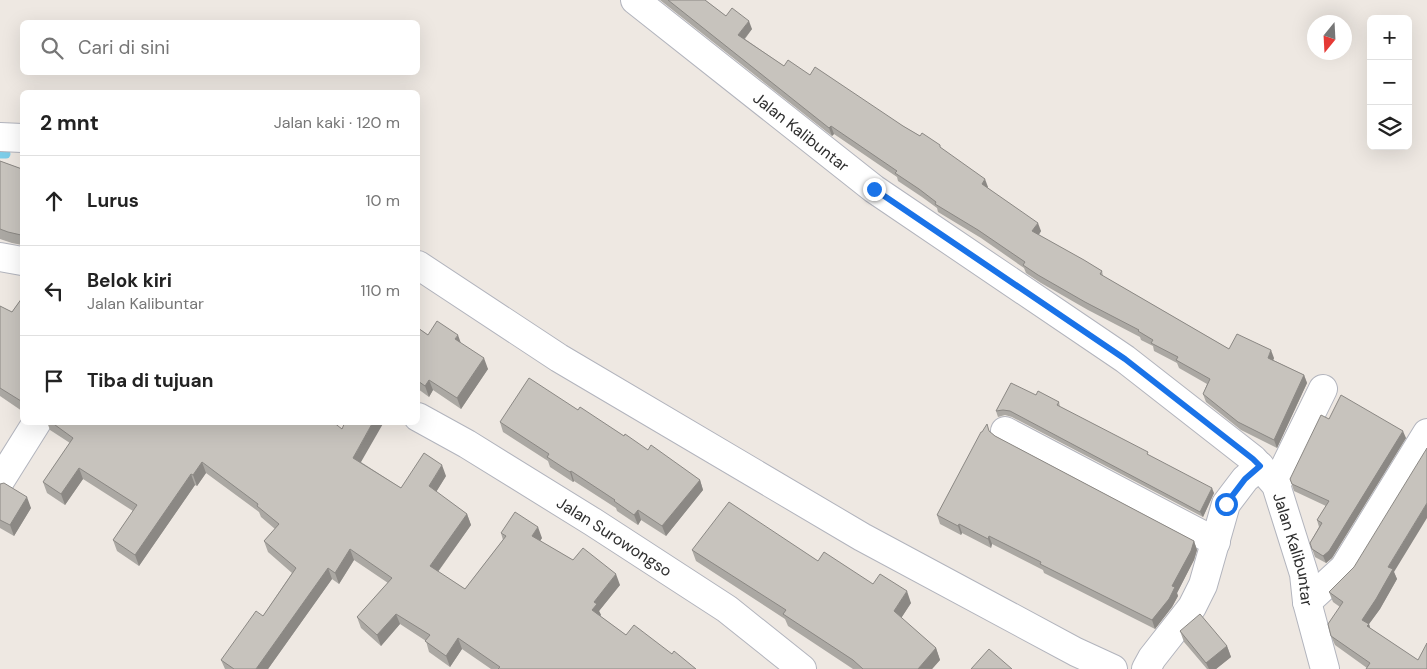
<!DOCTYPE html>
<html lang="id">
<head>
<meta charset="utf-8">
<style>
  :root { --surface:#fff; --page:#f2f2f2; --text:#222; --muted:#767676; --line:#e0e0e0 }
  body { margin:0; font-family:"DM Sans",sans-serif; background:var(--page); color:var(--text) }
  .controls { position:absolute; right:15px; top:15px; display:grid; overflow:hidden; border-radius:8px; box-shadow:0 5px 20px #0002 }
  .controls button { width:45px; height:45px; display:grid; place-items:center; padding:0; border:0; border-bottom:1px solid var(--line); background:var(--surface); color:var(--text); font:25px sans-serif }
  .compass { position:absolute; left:1307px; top:15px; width:45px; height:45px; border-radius:50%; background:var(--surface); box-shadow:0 5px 20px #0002; rotate:198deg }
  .stop { position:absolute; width:15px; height:15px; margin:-11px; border:4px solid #1a73e8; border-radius:50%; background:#fff }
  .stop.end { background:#1a73e8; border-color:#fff; box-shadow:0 1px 5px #0008 }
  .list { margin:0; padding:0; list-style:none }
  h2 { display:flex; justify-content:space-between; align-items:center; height:65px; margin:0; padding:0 20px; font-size:21px }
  h2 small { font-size:16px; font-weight:400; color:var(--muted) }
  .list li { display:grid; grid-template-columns:32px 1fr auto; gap:15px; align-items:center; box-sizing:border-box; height:90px; padding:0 20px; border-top:1px solid var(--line) }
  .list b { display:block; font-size:19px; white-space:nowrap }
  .list p { margin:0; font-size:16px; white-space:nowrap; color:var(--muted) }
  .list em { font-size:16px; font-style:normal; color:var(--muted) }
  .icon { flex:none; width:28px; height:28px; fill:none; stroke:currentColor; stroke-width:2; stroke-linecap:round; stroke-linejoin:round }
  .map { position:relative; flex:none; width:1427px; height:669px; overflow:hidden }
  .search { position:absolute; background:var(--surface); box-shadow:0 5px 20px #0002; left:20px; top:20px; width:400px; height:55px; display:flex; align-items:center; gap:12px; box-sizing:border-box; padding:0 18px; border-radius:8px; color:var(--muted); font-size:19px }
  .panel { position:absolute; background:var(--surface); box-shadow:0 5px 20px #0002; left:20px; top:90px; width:400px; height:335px; border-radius:8px }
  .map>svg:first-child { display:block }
</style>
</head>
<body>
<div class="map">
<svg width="1427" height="669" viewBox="0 0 1427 669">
  <rect width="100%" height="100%" fill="#eee8e2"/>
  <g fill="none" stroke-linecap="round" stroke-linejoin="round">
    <path stroke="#7dcde8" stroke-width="9" d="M0,154H6"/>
    <g stroke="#b2b4bd" stroke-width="30">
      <g id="street">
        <path id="s1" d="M635,0L874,189L1125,359L1253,459L1276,485L1304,574L1307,602L1325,669"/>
        <path d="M0,137L22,138"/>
        <path d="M418,265L559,358L862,537L1076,652L1113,669"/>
        <path d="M1005,431L1216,542"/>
        <path d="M0,481L37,422"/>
        <path d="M1276,485L1323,389"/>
        <path d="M1307,602L1344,568L1427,433"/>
        <path d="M1146,669L1152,658L1192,607L1203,585L1226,504L1245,479L1260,466"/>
      </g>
    </g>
    <g stroke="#b2b4bd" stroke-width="30">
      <g id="secondary">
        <path d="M0,257L22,261"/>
        <path id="s2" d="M418,417L467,444L593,522L727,609L802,669"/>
      </g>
    </g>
    <use href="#street" stroke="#fff" stroke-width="28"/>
    <use href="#secondary" stroke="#fff" stroke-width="28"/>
  </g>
  <path fill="#aba8a3" d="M660,0H705L726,16L752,29L745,39L784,66L810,75L903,126L941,148L988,187V188L1041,231L1039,235L1102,271L1103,276L1229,349L1274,358L1273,360L1304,375L1307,383L1277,448L1241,430L1206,402L1203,394L1207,384L1179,368L1177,363L1154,351L1153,346L1141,340L1140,337L1088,310L1041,283L1026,273L1024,268L981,238L938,212L937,208L922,197L898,181L897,177L834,134L832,136Z
    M0,161L22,169V245L12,243L0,239Z
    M22,298V411L0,396V306L12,312Z
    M418,328L428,335L461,343L488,369L461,409L433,390L429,397L418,389Z
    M1036,395L1059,402L1060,407L1150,456L1214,493L1203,517L1012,417L1005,415L998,417L996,411Z
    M578,410L648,450L700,480L703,490L666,536L641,520L638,525L617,511L616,508L574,481L573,482L550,467L548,461L503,432L500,422Z
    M1329,419L1406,438L1332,558L1326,563L1315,557L1310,543L1319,527L1317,520L1326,506L1294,491L1290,479Z
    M47,422H333L361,462L401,488L446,476L436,492L467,514L471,525L438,572L465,589L503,540L501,533L542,538L540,541L573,560L620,585L599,611L601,615L600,616L626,635L672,654L696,669H491L462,649L450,667L429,652L426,641L400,624L381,646L361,628L357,617L388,583L354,560L339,584L332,579L268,669H225L221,660L263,616L292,573L268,552L264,541L275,529L261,517L259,512L206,473L197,486L195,485L139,566L117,551L113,540L133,511L83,479L65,505L47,493L43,482L70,443L50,430Z
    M989,431L995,436L1194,541L1197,550L1194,560L1177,593L1178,596L1172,607L1155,629L1044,573L1043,570L992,544L991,548L962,533L961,535L940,524L937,515L982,432Z
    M0,484L31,508L14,536L0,528Z
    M692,550L818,561L873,584L911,603L901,618L936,648L940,660L932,669H853L788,626L785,619L696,561Z
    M1354,567L1394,572L1397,579L1380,609L1369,624L1370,628L1427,669L1367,668L1335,645L1331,636L1340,607L1333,602L1329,592Z
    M1180,631L1227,646L1231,657L1216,669H1207L1184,642Z"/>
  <path fill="#8b8884" d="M749,21L752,29L741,43L738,35Z
    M831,126L834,134L832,136L829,128Z
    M985,179L988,187L985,192L982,184Z
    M1038,223L1041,231L1035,240L1032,231Z
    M458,335L462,346L455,339Z
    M1271,350L1274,358L1271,366L1268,358Z
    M484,358L488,369L461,409L457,398Z
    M1304,375L1307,383L1277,448L1274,440Z
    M429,380L433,390L429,397L425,386Z
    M373,422H384L357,469L353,458Z
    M1403,431L1406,438L1332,558L1326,563L1323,556Z
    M202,462L206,473L197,486L193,475Z
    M442,465L446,476L433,497L429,486Z
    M79,468L83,479L65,505L61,494Z
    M571,471L574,481L573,482L570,472Z
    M191,474L195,485L139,566L135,555Z
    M700,480L703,490L666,536L662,526Z
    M1212,488L1214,493L1203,517L1200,512Z
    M27,497L31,508L14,536L10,525Z
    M1427,503V518L1394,572L1397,579L1380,609L1369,624L1372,634L1362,620L1388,567Z
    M638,510L641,520L638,525L634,515Z
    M467,514L471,525L434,577L430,566Z
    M959,524L962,533L961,535L958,526Z
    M538,527L542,538L536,547L532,536Z
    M989,536L992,544L991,548L988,539Z
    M1194,541L1197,550L1194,560L1177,593L1178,596L1172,607L1155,629L1152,620L1172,586Z
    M350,549L354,560L339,584L335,573Z
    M328,568L332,579L268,669H256Z
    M616,574L620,585L599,611L601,615L596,621L592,610L594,602Z
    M907,591L911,603L898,623L894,611Z
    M396,614L400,624L381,646L377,635Z
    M458,638L462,649L450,667L446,656Z
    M1227,646L1231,657L1216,669H1209L1206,663Z
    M936,648L940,660L932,669H918Z"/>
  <path fill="#c7c3bd" stroke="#8b8884" d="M668,0H705L726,16L732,8L749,21L738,35L784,66L788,60L810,75L815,67L903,126L920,136L922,133L940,145V147L985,179L982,184L1038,223L1032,231L1084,260L1102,271L1100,274L1229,349L1237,334L1271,350L1268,358L1304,375L1274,440L1238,422L1203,394L1210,379L1176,360L1178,357L1151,343L1153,340L1138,331L1139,330L1085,302L1038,275L1023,265L1025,262L978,230L935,204L936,202L919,189L895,173L897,171L831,126L829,128Z
    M0,161L22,169V231L21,235L8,232L0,229Z
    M22,298V400L21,401L0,388V306L12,312Z
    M437,321L458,335L455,339L484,358L457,398L429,380L425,386L418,381V328L428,335Z
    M529,378L578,410L580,407L624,436L625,434L648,450L651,445L700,480L662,526L638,510L634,515L614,501L615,500L571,471L570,472L547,457L549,454L500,422Z
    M1011,383L1036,395L1038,391L1059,402L1057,405L1148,452L1147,454L1212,488L1200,512L1010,411L1003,410L996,411Z
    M1341,395L1403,431L1329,551L1323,556L1312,549L1310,543L1322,523L1317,520L1329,501L1292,484L1290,479L1321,415L1329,419Z
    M51,422H333L342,429L345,422H373L353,458L401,488L424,453L442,465L429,486L467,514L430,566L465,589L506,536L501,533L515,512L538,527L532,536L573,560L583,548L616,574L594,602L597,604L592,610L626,635L634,625L672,654L674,651L696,669H498L500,667L458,638L446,656L425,641L430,635L396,614L377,635L357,617L392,578L350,549L335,573L328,568L256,669H234L221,660L256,611L263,616L296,568L264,541L279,524L257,506L258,504L202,462L193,475L191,474L135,555L113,540L137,505L79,468L61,494L43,482L73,438Z
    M987,424L989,431L995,436L1194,541L1191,551L1172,586L1175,587L1169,599L1152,620L1040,564L1041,562L989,536L988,539L959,524L958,526L937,515L981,432H982Z
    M1427,448V503L1388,567L1393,569L1376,599L1362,620L1369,624L1367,626L1418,660L1427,643V669H1366L1370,663L1331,636L1328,624L1343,602L1329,592L1354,567Z
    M4,483L27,497L10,525L0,520V484Z
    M729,502L818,561L824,552L873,584L880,574L907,591L894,611L936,648L918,669H863L853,660L783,614L786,610L692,550Z
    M1200,614L1227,646L1206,663L1180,631Z
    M989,649L1012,669H971Z"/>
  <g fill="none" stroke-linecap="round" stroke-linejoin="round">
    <path stroke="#1a73e8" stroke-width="6" d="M874,189L1125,359L1253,459L1260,466L1245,479L1226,504"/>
  </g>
  <g text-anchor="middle" stroke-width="4" stroke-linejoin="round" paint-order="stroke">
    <g font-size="16" fill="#2e2e2e" stroke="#fff">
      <text dy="6" stroke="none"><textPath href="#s1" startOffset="212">Jalan Kalibuntar</textPath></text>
      <text dy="6" stroke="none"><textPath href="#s2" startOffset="230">Jalan Surowongso</textPath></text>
      <text dy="6" stroke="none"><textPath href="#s1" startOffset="872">Jalan Kalibuntar</textPath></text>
    </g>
  </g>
</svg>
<div class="controls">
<button>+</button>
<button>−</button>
<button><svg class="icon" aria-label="layers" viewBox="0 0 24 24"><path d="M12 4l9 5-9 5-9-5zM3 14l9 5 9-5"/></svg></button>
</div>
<svg class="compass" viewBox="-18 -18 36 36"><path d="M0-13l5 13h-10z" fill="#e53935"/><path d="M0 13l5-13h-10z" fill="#767676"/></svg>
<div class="stop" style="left:1226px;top:504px"></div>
<div class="stop end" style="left:874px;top:189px"></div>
<div class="search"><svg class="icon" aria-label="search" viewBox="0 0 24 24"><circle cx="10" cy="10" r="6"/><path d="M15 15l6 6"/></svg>Cari di sini</div>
<section class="panel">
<h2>2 mnt<small>Jalan kaki · 120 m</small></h2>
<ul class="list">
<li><svg class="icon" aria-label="ahead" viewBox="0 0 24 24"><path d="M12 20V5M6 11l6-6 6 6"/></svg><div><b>Lurus</b></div><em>10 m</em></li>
<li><svg class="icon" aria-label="left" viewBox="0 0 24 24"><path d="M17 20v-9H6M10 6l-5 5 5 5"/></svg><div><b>Belok kiri</b><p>Jalan Kalibuntar</p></div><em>110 m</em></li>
<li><svg class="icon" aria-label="arrive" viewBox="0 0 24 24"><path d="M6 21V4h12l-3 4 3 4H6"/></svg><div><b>Tiba di tujuan</b></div></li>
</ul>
</section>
</div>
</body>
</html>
